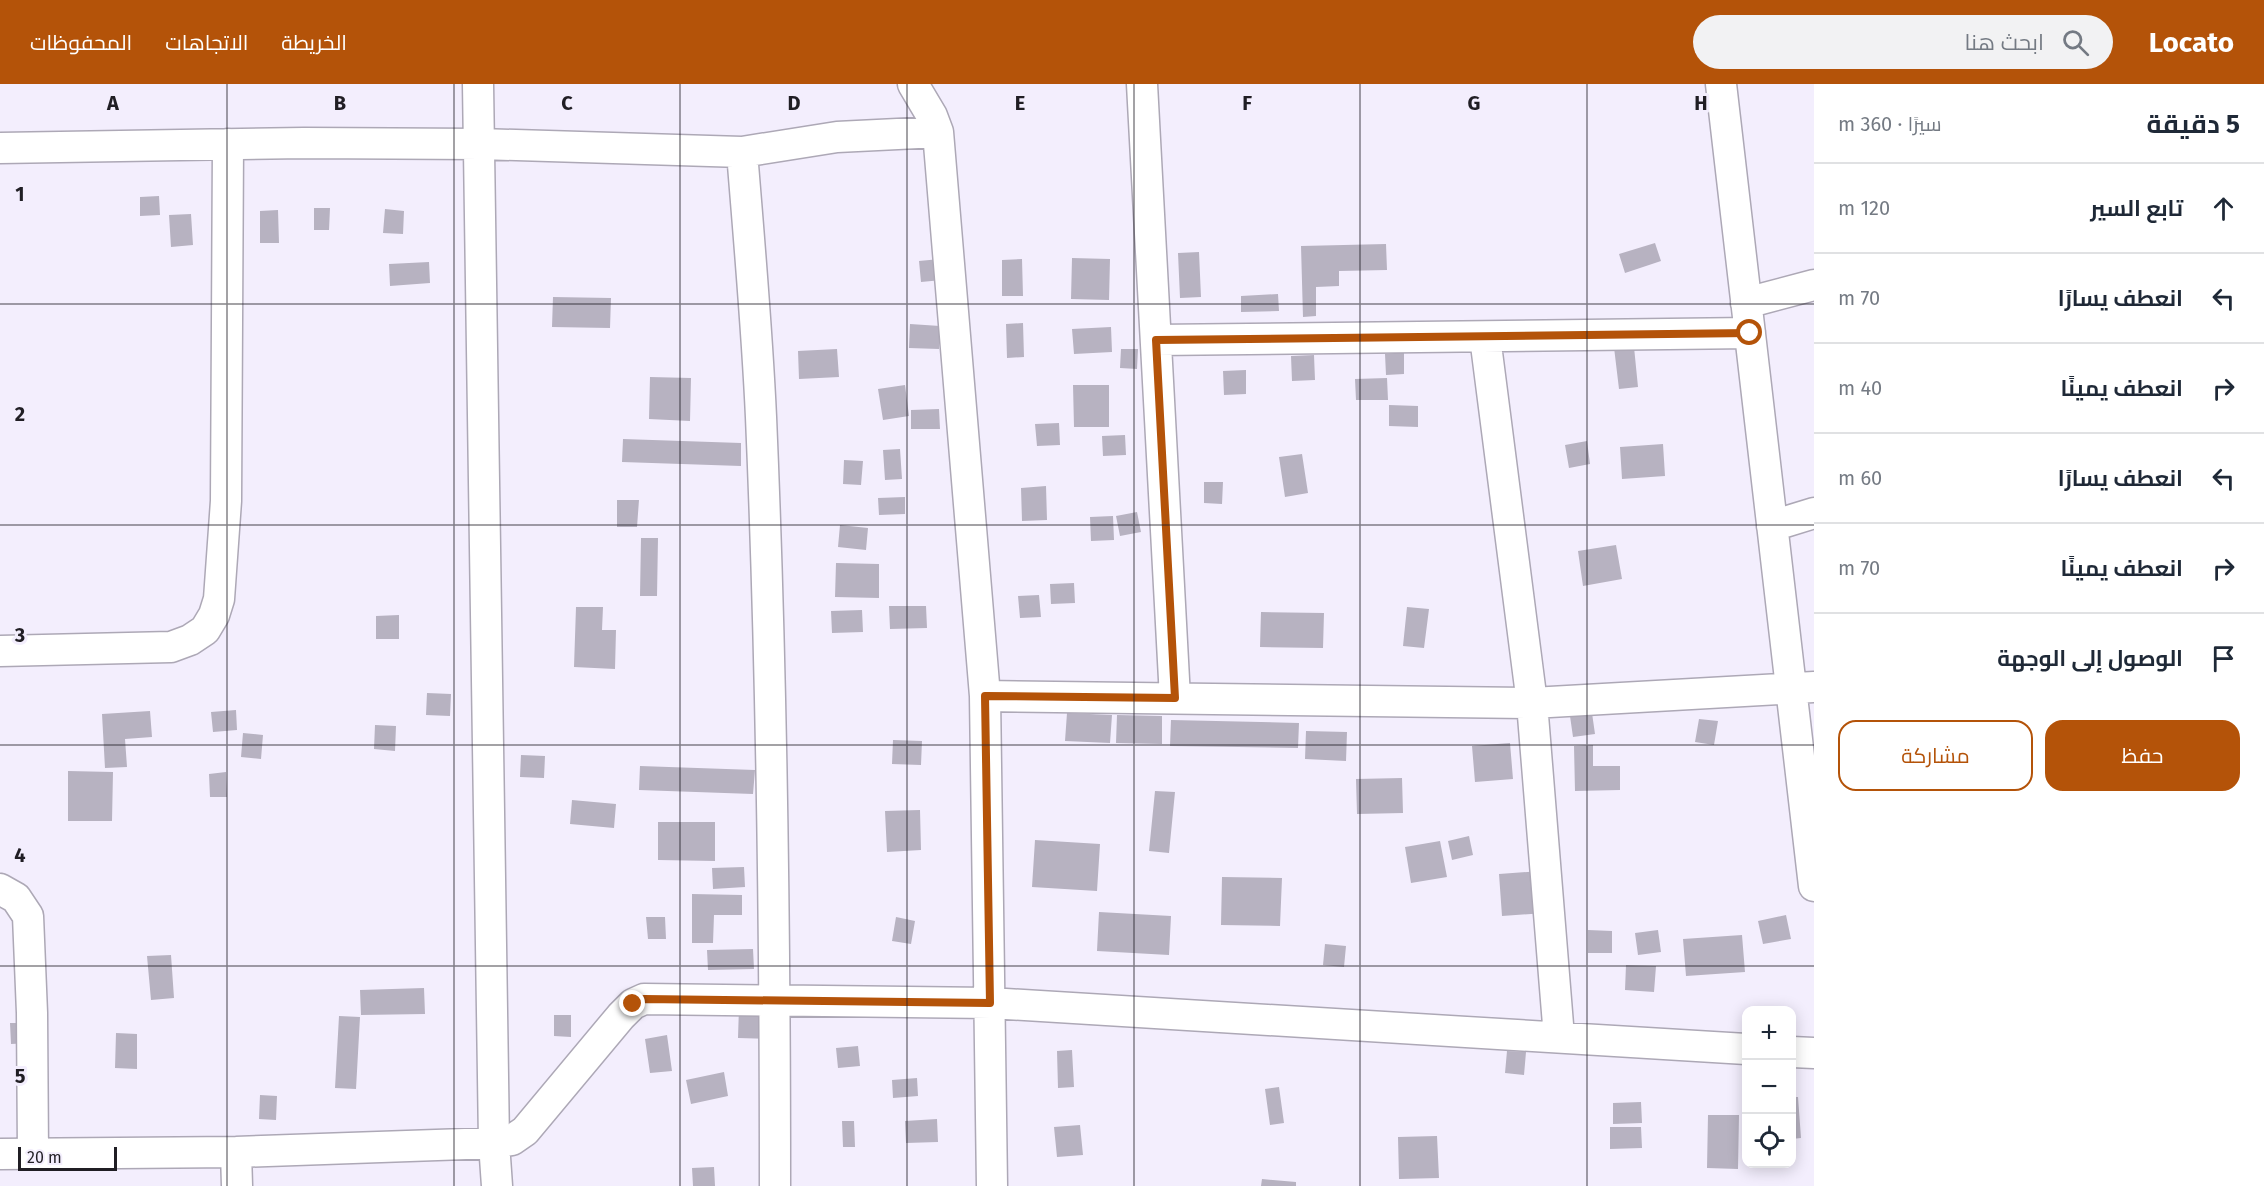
<!DOCTYPE html>
<html lang="ar">
<head>
<meta charset="utf-8">
<style>
  :root { --surface:#fff; --page:#f2f2f3; --text:#1f2937; --muted:#747a83; --line:#e0e1e3; --accent:#b45309 }
  body { margin:0; font-family:"Fira Sans",Cairo,sans-serif; background:var(--page); color:var(--text); direction:rtl }
  .controls { position:absolute; right:18px; bottom:18px; display:grid; overflow:hidden; border-radius:12px; box-shadow:0 3px 15px #0003 }
  .controls button { width:54px; height:54px; display:grid; place-items:center; padding:0; border:0; border-bottom:2px solid var(--line); background:var(--surface); color:var(--text); font:30px sans-serif }
  .scale { position:absolute; left:18px; bottom:15px; width:99px; box-sizing:border-box; padding-left:6px; border:3px solid #201e24; border-top:0; font-size:16px; line-height:21px; white-space:nowrap; color:#201e24; -webkit-text-stroke:4px #f3eefd; paint-order:stroke }
  .stop { position:absolute; width:18px; height:18px; margin:-14px; border:4px solid #b45309; border-radius:50%; background:#fff }
  .stop.end { background:#b45309; border-color:#fff; box-shadow:0 2px 6px #0008 }
  .list { margin:0; padding:0; list-style:none }
  h2 { display:flex; justify-content:space-between; align-items:center; height:78px; margin:0; padding:0 24px; font-size:26px }
  h2 small { font-size:20px; font-weight:400; color:var(--muted) }
  .list li { display:grid; grid-template-columns:39px 1fr auto; gap:18px; align-items:center; box-sizing:border-box; height:90px; padding:0 24px; border-top:2px solid var(--line) }
  .list b { display:block; font-size:22px; white-space:nowrap }
  .list em { font-size:20px; font-style:normal; color:var(--muted) }
  .actions { display:flex; gap:12px; padding:18px 24px }
  .actions a { flex:1; padding:14px 0; border:2px solid var(--accent); border-radius:18px; text-align:center; font-size:21px; color:var(--accent) }
  .actions .main { background:var(--accent); color:#fff }
  .icon { flex:none; width:33px; height:33px; fill:none; stroke:currentColor; stroke-width:2; stroke-linecap:round; stroke-linejoin:round }
  .map { position:relative; flex:none; width:1814px; height:1102px; overflow:hidden; direction:ltr }
  header { display:flex; align-items:center; gap:36px; box-sizing:border-box; height:84px; padding:0 30px; background:var(--accent); color:#fff }
  header strong { font-size:28px }
  nav { display:flex; gap:33px; margin-inline-start:auto; font-size:21px }
  .search { width:420px; height:54px; background:var(--page); display:flex; align-items:center; gap:15px; box-sizing:border-box; padding:0 21px; border-radius:33px; color:var(--muted); font-size:22px }
  main { display:flex }
  aside { flex:1; background:var(--surface) }
  .map>svg:first-child { display:block }
</style>
</head>
<body>
<header>
<strong>Locato</strong>
<div class="search"><svg class="icon" aria-label="search" viewBox="0 0 24 24"><circle cx="10" cy="10" r="6"/><path d="M15 15l6 6"/></svg>ابحث هنا</div>
<nav><a>الخريطة</a><a>الاتجاهات</a><a>المحفوظات</a></nav>
</header>
<main>
<aside>
<h2>5 دقيقة<small>سيرًا · 360 m</small></h2>
<ul class="list">
<li><svg class="icon" aria-label="ahead" viewBox="0 0 24 24"><path d="M12 20V5M6 11l6-6 6 6"/></svg><div><b>تابع السير</b></div><em>120 m</em></li>
<li><svg class="icon" aria-label="left" viewBox="0 0 24 24"><path d="M17 20v-9H6M10 6l-5 5 5 5"/></svg><div><b>انعطف يسارًا</b></div><em>70 m</em></li>
<li><svg class="icon" aria-label="right" viewBox="0 0 24 24"><path d="M7 20v-9h11M14 6l5 5-5 5"/></svg><div><b>انعطف يمينًا</b></div><em>40 m</em></li>
<li><svg class="icon" aria-label="left" viewBox="0 0 24 24"><path d="M17 20v-9H6M10 6l-5 5 5 5"/></svg><div><b>انعطف يسارًا</b></div><em>60 m</em></li>
<li><svg class="icon" aria-label="right" viewBox="0 0 24 24"><path d="M7 20v-9h11M14 6l5 5-5 5"/></svg><div><b>انعطف يمينًا</b></div><em>70 m</em></li>
<li><svg class="icon" aria-label="arrive" viewBox="0 0 24 24"><path d="M6 21V4h12l-3 4 3 4H6"/></svg><div><b>الوصول إلى الوجهة</b></div></li>
</ul>
<div class="actions"><a class="main">حفظ</a><a>مشاركة</a></div>
</aside>
<div class="map">
<svg width="1814" height="1102" viewBox="0 0 1814 1102">
  <rect width="100%" height="100%" fill="#f3eefd"/>
  <path fill="#b7b2c1" d="M159,112L160,131L140,132V113Z
    M314,124H330L329,146H314Z
    M385,125L404,127L403,150L383,149Z
    M278,126L279,159H260V127Z
    M191,130L193,161L171,163L169,131Z
    M1655,159L1661,177L1625,189L1619,170Z
    M1386,160L1387,186L1339,187V202L1316,203V232L1303,233L1301,162Z
    M1199,168L1201,213L1180,214L1178,169Z
    M1072,174L1110,175L1109,216L1071,215Z
    M940,175L942,196L921,198L919,177Z
    M1022,175L1023,212H1002V176Z
    M429,178L430,199L390,202L389,180Z
    M1278,210L1279,227L1241,228V212Z
    M553,213L611,214L610,244L552,243Z
    M1023,239L1024,273L1007,274L1006,240Z
    M910,240L940,242L939,265L909,264Z
    M1111,243L1112,268L1074,270L1072,245Z
    M1633,253L1638,303L1619,305L1613,255Z
    M837,265L839,293L799,295L798,267Z
    M1121,265H1138L1137,285L1120,284Z
    M1404,268V290L1386,291L1385,270Z
    M1314,271L1315,296L1292,297L1291,272Z
    M1246,286V310L1224,311L1223,287Z
    M650,293L691,294L690,337L649,335Z
    M1387,294L1388,316H1356L1355,295Z
    M905,301L909,332L883,336L878,305Z
    M1073,301H1109V343H1074Z
    M1389,321L1418,322V343L1389,342Z
    M939,325L940,345H911V326Z
    M1059,339L1060,361L1037,362L1035,340Z
    M1125,351L1126,371L1103,372L1102,352Z
    M623,355L741,359V382L622,378Z
    M1587,357L1590,380L1569,384L1565,361Z
    M1663,360L1665,392L1622,395L1620,363Z
    M900,365L902,395L885,396L883,366Z
    M1302,370L1308,409L1285,413L1279,373Z
    M844,376L863,377L861,401L843,400Z
    M1204,398H1223L1222,420L1204,419Z
    M1046,402L1047,436L1022,437L1021,404Z
    M905,413V430L879,431L878,414Z
    M617,416H639L637,443H617Z
    M1137,428L1141,448L1120,452L1116,432Z
    M1113,432L1114,456L1091,457L1090,433Z
    M840,441L868,444L866,466L838,463Z
    M641,454H658L657,512H640Z
    M1616,461L1622,495L1583,502L1578,467Z
    M836,479L879,480V514L835,513Z
    M1074,499L1075,519L1051,520L1050,500Z
    M1039,511L1041,533L1020,534L1018,512Z
    M889,522H926L927,544L890,545Z
    M576,523H603L602,546H616L615,585L574,583Z
    M1407,523L1429,525L1424,564L1403,562Z
    M862,526L863,548L832,549L831,527Z
    M1261,528L1324,529L1323,564L1260,563Z
    M399,531V555H376V532Z
    M427,609L451,610L450,632L426,631Z
    M236,626L237,646L213,648L211,628Z
    M150,627L152,653L125,655L127,683L105,684L102,630Z
    M1067,629L1112,631L1110,659L1065,657Z
    M1592,629L1595,650L1573,653L1570,632Z
    M1117,631L1162,632V660L1116,659Z
    M1699,635L1718,637L1714,661L1695,658Z
    M1171,636L1299,639L1298,664L1170,662Z
    M375,641L396,642L395,667L374,665Z
    M1306,647L1347,648L1346,677L1305,675Z
    M243,649L263,651L261,675L241,673Z
    M893,656L922,657L921,681L892,680Z
    M1510,659L1513,695L1475,698L1472,662Z
    M1593,661V682H1620V706L1575,707L1574,662Z
    M521,671L545,672L544,694L520,693Z
    M640,682L755,686L753,710L639,706Z
    M68,687L113,688L112,737H68Z
    M226,688L227,713H210L209,690Z
    M1402,694L1403,729L1357,730L1356,695Z
    M1155,707L1175,708L1169,769L1149,767Z
    M572,716L616,720L614,744L570,740Z
    M920,726L921,766L887,768L885,727Z
    M658,738H715V777L658,776Z
    M1469,752L1473,771L1452,776L1448,757Z
    M1035,756L1100,760L1097,807L1032,803Z
    M1440,757L1447,793L1411,799L1405,763Z
    M744,783L745,803L713,805L712,784Z
    M1542,787L1545,829L1502,832L1499,790Z
    M1222,793L1282,794L1280,842L1221,841Z
    M692,810L742,811V831H714L713,859H692Z
    M1099,828L1171,832L1169,871L1097,867Z
    M1786,831L1791,855L1763,860L1758,837Z
    M646,833H665L666,855H648Z
    M896,833L915,837L911,860L892,857Z
    M1588,846L1612,847V869H1588Z
    M1658,846L1661,868L1638,871L1635,849Z
    M1742,851L1745,888L1686,892L1683,855Z
    M1325,860L1346,862L1344,883L1323,881Z
    M753,865L754,885L708,886L707,866Z
    M171,871L174,914L151,916L147,872Z
    M1626,881L1656,882L1654,908L1625,906Z
    M424,904L425,930L361,931L360,906Z
    M739,923L769,925L768,955L738,954Z
    M554,931H571V953L554,952Z
    M339,932L360,933L356,1005L335,1004Z
    M10,939H30L31,959L11,960Z
    M116,949L137,950V985L115,984Z
    M667,951L672,987L650,989L645,955Z
    M858,962L860,982L838,984L836,964Z
    M1072,966L1074,1003L1058,1004L1057,967Z
    M1507,967L1526,968L1524,991L1505,989Z
    M724,988L728,1012L691,1020L686,996Z
    M917,994L918,1012L893,1014L892,996Z
    M1279,1003L1284,1039L1270,1041L1265,1005Z
    M260,1011L277,1012L276,1036L259,1035Z
    M1792,1013H1798L1801,1054L1792,1055Z
    M1641,1018L1642,1039L1613,1040V1019Z
    M1708,1031H1739L1738,1085L1707,1084Z
    M937,1035L938,1058L906,1059L905,1037Z
    M842,1037H854L855,1063H843Z
    M1080,1041L1083,1071L1057,1073L1054,1043Z
    M1610,1043H1641L1642,1064L1610,1065Z
    M1437,1052L1439,1094L1399,1095L1398,1053Z
    M714,1083L715,1102H693L692,1084Z
    M1262,1095L1296,1098V1102H1261Z"/>
  <g fill="none" stroke-linecap="round" stroke-linejoin="round">
    <g stroke="#ada8b6" stroke-width="33">
      <path id="minor" d="M478,0L494,1059L497,1102
        M913,0L932,32L938,48L985,612L992,1102
        M1142,0L1175,614
        M1721,0L1814,802
        M0,64L304,59L480,60L742,68L837,53L938,48
        M742,68C749,156 757,244 761,333C772,589 775,846 775,1102
        M1746,219L1814,201
        M1485,253L1532,619L1559,953
        M1156,256L1750,249
        M1772,442L1814,429
        M0,567L171,563L190,556L205,546L214,531L219,515L226,417L228,60
        M985,612L1532,619L1814,603
        M0,805L16,814L28,832L32,929L33,1070
        M1792,968L1814,969
        M236,1068L237,1102
        M0,1070L236,1068L494,1059L512,1056L525,1047L621,932L633,920L644,915L990,919L1746,965"/>
    </g>
    <use href="#minor" stroke="#fff" stroke-width="30"/>
  </g>
  <g fill="none" stroke-linecap="round" stroke-linejoin="round">
    <path stroke="#b45309" stroke-width="8" d="M633,920L644,915L990,919L985,612L1175,614L1156,256L1750,249"/>
  </g>
  <path fill="none" stroke="#201e24" stroke-width="1.5" stroke-opacity="0.55" d="M227,0V1102M454,0V1102M680,0V1102M907,0V1102M1134,0V1102M1360,0V1102M1587,0V1102M0,220H1814M0,441H1814M0,661H1814M0,882H1814"/>
  <g font-size="20" text-anchor="middle" font-weight="bold" fill="#201e24" stroke="#f3eefd" stroke-width="6" stroke-linejoin="round" paint-order="stroke">
    <text x="113" y="26">A</text>
    <text x="340" y="26">B</text>
    <text x="567" y="26">C</text>
    <text x="794" y="26">D</text>
    <text x="1020" y="26">E</text>
    <text x="1247" y="26">F</text>
    <text x="1474" y="26">G</text>
    <text x="1701" y="26">H</text>
    <text x="20" y="117">1</text>
    <text x="20" y="337">2</text>
    <text x="20" y="558">3</text>
    <text x="20" y="778">4</text>
    <text x="20" y="999">5</text>
  </g>
</svg>
<div class="controls">
<button>+</button>
<button>−</button>
<button><svg class="icon" aria-label="locate" viewBox="0 0 24 24"><circle cx="12" cy="12" r="6"/><path d="M12 2v4M12 18v4M2 12h4M18 12h4"/></svg></button>
</div>
<div class="scale">20 m</div>
<div class="stop" style="left:1750px;top:249px"></div>
<div class="stop end" style="left:633px;top:920px"></div>
</div>
</main>
</body>
</html>
